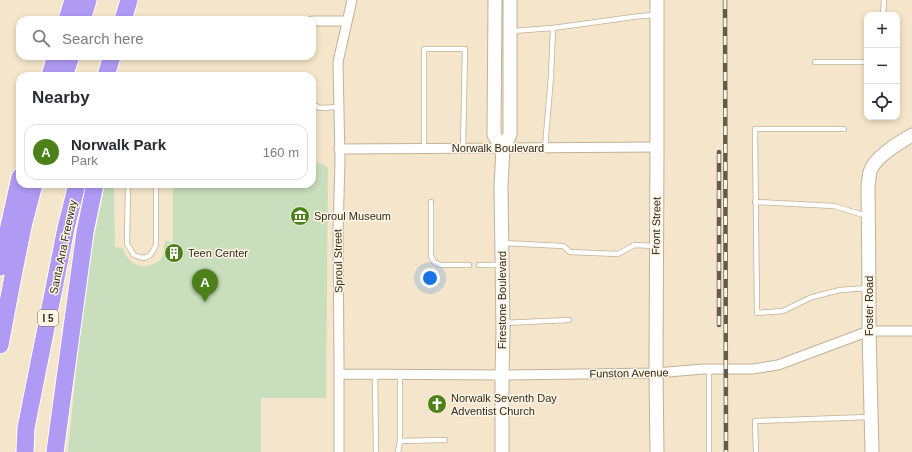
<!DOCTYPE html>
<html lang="en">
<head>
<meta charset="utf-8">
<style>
  :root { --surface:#fff; --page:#f2f2f3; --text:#2b2b33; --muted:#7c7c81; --line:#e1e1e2; --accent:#4b8118 }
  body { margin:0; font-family:Arial,sans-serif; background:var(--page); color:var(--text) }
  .controls { position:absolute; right:12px; top:12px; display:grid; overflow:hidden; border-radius:8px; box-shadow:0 2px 6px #0003 }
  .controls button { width:36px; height:36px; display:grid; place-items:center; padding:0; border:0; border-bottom:1px solid var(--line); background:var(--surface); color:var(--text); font:20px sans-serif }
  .you { position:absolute; left:430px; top:278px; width:14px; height:14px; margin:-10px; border:3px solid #fff; border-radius:50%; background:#1a73e8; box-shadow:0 0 0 6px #1a73e833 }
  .badge { display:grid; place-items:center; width:26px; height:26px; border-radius:50%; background:var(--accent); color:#fff; font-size:13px; font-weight:700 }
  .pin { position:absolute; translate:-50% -33px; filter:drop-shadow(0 1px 2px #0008) }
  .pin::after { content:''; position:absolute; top:21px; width:14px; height:12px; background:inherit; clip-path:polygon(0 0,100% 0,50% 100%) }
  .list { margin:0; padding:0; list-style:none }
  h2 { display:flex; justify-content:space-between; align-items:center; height:52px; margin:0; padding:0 16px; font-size:17px }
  h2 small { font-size:13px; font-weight:400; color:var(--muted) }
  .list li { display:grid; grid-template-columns:26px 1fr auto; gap:12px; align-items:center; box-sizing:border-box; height:56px; margin:0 8px 8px; padding:0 8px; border:1px solid var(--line); border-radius:12px }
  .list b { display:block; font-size:15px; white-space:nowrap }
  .list p { margin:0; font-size:13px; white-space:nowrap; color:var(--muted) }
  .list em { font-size:13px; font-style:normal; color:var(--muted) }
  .icon { flex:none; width:22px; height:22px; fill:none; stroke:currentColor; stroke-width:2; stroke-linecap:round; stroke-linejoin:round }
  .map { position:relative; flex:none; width:912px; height:452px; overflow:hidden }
  .search { position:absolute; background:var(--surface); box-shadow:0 2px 6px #0003; left:16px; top:16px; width:300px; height:44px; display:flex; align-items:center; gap:10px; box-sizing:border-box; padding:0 14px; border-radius:12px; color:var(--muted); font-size:15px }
  .panel { position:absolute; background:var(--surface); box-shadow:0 2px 6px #0003; left:16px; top:72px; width:300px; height:116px; border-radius:12px }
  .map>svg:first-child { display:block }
</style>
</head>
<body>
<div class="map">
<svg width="912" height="452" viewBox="0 0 912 452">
  <rect width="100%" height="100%" fill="#f5e5ca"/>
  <path fill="#c8debc" d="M312,163L323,164L328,168L326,398H261V452H68C74,393 79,335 87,277C92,245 99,215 105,184H114L115,247L123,248C126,259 135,268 147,266C151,265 156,263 160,261L163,254L165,241L173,242V184H312Z"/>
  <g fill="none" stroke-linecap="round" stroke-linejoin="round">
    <g stroke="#c0b297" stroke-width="6">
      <path id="lane" d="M883,15L884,0
        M512,31L553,28L640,16L656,15
        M815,62H867
        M312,104L320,108L338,107
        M844,129H755L757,313L783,311L812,297L840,290L868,288
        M545,148L551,76L553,28
        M424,149V49H465L463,148
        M128,184L127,244L134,255L139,257L145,258L150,255L153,251L156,245V184
        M431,202V256L434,262L440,265H469
        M755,202L834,206L867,216
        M503,243L563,246L570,252L618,254L634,245L656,246
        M479,265H501
        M504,323L569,320
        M709,370V452
        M375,374L376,452
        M400,375V441L445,440
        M398,452L400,441
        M756,452L755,421L869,417"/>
    </g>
    <g stroke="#c0b297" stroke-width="11">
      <path id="street" d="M312,21H347
        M339,149L657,147
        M339,374L502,375L656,373L703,369H753L778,365L869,331H912
        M339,452V361L338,232L340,160L338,62L352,0"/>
    </g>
    <g stroke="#c0b297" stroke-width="15">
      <path id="secondary" d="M495,0L494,135L503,148
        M502,452V375L503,331L501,187L503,148L510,135V0
        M657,452L656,373L657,147V0
        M872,452L869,331V288L868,185C869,181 869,176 870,172C874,157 899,143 912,135"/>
    </g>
    <g stroke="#fff" stroke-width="19">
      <path id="highway" d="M67,20L73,0
        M82,20L88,0
        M123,20L129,0
        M50,76L56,56
        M64,76L71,56
        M106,76L112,56
        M0,267L20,177
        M0,345L14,271L24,222L34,184
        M25,452L26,428L66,228L77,184
        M55,452L85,232L95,184"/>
    </g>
    <use href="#lane" stroke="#fff" stroke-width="4.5"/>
    <use href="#street" stroke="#fff" stroke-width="9"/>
    <use href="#secondary" stroke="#fff" stroke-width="13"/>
    <use href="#highway" stroke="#af9bf4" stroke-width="17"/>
    <g stroke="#635b4c" stroke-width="4.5">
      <path id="rail" d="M725,0L726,452
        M719,325V152"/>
    </g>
    <use href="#rail" stroke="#fdf4e3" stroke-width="3" stroke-dasharray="9" stroke-linecap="butt"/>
  </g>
  <defs>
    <g id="museum-disc" transform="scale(1)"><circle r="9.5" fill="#4b8118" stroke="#fdf4e3"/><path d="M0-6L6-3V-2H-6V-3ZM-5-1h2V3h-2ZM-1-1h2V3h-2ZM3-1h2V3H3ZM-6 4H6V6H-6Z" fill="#fff"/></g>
    <g id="building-disc" transform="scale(1)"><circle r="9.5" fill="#4b8118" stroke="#fdf4e3"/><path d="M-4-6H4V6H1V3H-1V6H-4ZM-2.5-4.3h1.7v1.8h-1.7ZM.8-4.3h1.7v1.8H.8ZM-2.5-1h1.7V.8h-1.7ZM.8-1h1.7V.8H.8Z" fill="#fff"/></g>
    <g id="church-disc" transform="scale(1)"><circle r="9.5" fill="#4b8118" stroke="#fdf4e3"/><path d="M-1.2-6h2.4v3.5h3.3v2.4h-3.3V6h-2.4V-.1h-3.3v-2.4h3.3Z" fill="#fff"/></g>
  </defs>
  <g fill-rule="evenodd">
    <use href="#museum-disc" x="300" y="216"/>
    <use href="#building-disc" x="174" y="253"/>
    <use href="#church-disc" x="437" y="404"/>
  </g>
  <g text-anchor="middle" stroke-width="3" stroke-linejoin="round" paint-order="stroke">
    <rect fill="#fdf4e3" stroke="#6e675a" stroke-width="1" x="38" y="310" width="20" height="16" rx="3"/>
    <g font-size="10" font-weight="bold" fill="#312b20">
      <text x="48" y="322">I 5</text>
    </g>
    <g font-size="11" fill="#312b20" stroke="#fdf4e3">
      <text x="498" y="152">Norwalk Boulevard</text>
      <text transform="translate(656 226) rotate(-89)" y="4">Front Street</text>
      <text transform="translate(63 247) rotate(-78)" y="4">Santa Ana Freeway</text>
      <text transform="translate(338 261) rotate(-91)" y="4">Sproul Street</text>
      <text transform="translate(502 300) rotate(-90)" y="4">Firestone Boulevard</text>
      <text transform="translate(869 306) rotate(-90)" y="4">Foster Road</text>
      <text transform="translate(629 373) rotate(-1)" y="4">Funston Avenue</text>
    </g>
    <g font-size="11" fill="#312b20" stroke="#fdf4e3" text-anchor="start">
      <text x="314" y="220">Sproul Museum</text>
      <text x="188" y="257">Teen Center</text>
      <text x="451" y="402">Norwalk Seventh Day<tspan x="451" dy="13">Adventist Church</tspan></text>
    </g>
  </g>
</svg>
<div class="controls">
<button>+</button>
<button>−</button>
<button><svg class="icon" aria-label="locate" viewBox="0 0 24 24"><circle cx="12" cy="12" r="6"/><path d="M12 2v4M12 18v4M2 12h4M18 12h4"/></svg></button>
</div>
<div class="you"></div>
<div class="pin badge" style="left:205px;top:302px">A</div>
<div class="search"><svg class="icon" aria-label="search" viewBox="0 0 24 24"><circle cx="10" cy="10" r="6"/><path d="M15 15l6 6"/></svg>Search here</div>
<section class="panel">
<h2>Nearby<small></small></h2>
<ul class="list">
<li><span class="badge">A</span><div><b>Norwalk Park</b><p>Park</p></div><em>160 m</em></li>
</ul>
</section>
</div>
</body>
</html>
